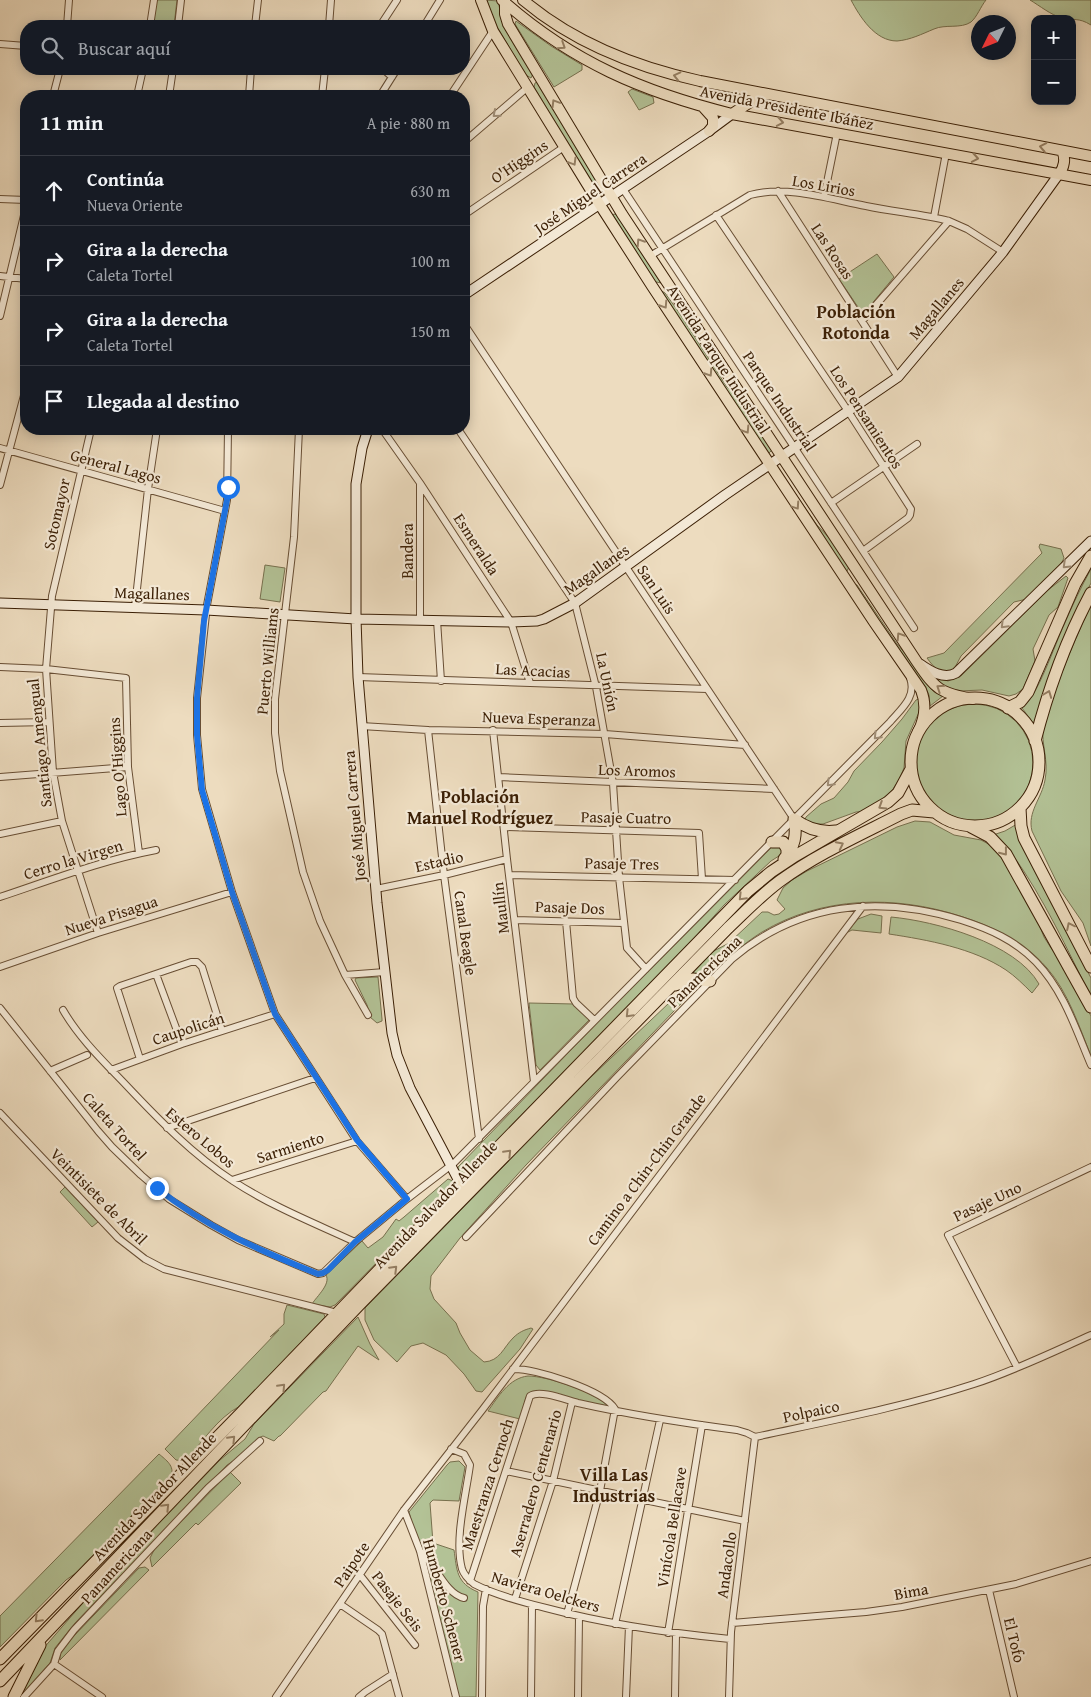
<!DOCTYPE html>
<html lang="es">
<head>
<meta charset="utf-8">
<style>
  :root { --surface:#171b24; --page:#20242c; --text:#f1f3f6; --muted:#9ea1a6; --line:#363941 }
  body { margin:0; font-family:"Gentium Book Plus",serif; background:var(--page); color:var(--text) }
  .controls { position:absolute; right:15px; top:15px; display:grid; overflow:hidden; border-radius:10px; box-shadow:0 2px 12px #0003 }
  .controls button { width:45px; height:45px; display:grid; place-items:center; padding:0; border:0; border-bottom:1px solid var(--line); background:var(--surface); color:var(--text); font:25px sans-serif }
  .compass { position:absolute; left:971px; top:15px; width:45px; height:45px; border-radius:50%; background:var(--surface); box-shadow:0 2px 12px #0003; rotate:227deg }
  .stop { position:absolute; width:15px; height:15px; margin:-11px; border:4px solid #1a73e8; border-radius:50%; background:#fff }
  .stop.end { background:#1a73e8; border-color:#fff; box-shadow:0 1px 5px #0008 }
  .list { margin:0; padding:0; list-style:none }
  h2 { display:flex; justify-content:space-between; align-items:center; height:65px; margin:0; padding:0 20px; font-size:21px }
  h2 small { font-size:16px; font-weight:400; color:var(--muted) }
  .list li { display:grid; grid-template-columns:32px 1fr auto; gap:15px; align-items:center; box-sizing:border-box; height:70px; padding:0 20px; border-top:1px solid var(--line) }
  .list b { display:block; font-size:19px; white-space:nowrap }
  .list p { margin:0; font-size:16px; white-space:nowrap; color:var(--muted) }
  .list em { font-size:16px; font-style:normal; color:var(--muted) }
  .icon { flex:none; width:28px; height:28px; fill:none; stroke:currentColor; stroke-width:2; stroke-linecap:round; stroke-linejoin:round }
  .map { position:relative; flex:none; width:1091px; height:1697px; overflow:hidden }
  .search { position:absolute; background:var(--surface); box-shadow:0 2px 12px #0003; left:20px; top:20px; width:450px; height:55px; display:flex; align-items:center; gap:12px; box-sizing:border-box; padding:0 18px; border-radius:20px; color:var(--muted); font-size:19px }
  .panel { position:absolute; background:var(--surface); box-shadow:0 2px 12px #0003; left:20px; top:90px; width:450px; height:345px; border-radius:20px }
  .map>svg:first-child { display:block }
</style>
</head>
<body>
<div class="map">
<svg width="1091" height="1697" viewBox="0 0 1091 1697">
  <rect width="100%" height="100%" fill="#eddcbf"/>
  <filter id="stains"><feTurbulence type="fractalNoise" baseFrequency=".004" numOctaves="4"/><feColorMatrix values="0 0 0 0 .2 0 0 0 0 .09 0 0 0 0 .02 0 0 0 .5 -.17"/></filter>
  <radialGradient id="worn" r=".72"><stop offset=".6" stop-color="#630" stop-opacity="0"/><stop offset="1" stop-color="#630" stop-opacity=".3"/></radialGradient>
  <path fill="#b3c296" stroke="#77704e" d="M156,0H177L174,26H152Z
    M485,0L498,1L501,15L533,74L531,78L526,75L495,24Z
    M851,0H986C981,6 977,17 971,22C961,29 945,24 934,29C922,34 910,40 897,41C875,41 860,17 851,0Z
    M1030,0H1091V25C1078,17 1074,21 1062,18C1051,15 1040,6 1030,0Z
    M516,21L551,46L582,65V70L554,87L515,24Z
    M537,82L603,192L598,196L534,87L535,83Z
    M632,89L653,97L654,103L639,110L628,92Z
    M614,214L617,215L661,283L652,281L611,216Z
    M877,254L894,277L865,312L862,313L839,279Z
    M660,290L665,293L678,311L727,387L735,395L772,450L768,454Z
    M779,470L817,525L832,541L849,567L846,573Z
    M1040,544L1061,549L1064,558L1060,566L1027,599L1014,602L961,656L953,671C939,673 935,669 927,658L944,653L1042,553L1039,547Z
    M265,565L285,568L280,602L260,599Z
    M1091,569V583L1084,597L1034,724L1022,708C1037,698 1055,644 1064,625C1072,606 1081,587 1091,569Z
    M1066,576L1068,578L1058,607L1049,615L1033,649L1035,661L1023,689L1016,694L1009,696L982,690L958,691L944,687L932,676L948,681L961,676L1048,590Z
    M854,584L857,585L897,644L909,658L928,686L934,692L943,696L930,706L929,695L926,689Z
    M1091,604V946L1083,923L1061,891L1032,831C1027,812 1042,798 1045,780C1049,761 1041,744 1043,726C1044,715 1050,704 1054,693C1065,663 1078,633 1091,604Z
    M919,699L920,710L906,741L904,768L899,780L891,792L867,811L856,812L823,824H813L805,820L806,817L821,804L834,798L848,782L854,771L882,742L902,719L916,700Z
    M915 763a59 59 0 1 1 118 0a59 59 0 1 1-118 0Z
    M915,821L930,822L954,835L981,840L992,846L1003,858L1035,914L1044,937L1051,948L1063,962L1091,1016V1056C1079,1026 1068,992 1047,968C1023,941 994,927 960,916C895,895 822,896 762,932C743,944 726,959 710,975L692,974L712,952L729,943L762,912H768L774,915L779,914L785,909L777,900L783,888L792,880L807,871L897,827Z
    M1017,824L1034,868L1091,978V997C1067,949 1044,898 1012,854C1007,847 999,841 993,835L1005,831Z
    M775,844L784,846L782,854L771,861L724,905L687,946L484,1154L464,1173H461L458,1171V1167L596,1024Z
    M871,914L882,916L881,933L852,930L846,933L858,919Z
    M891,917C935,921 1016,943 1039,984L1032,993C1024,985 1015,976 1006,970C973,948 928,940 889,934Z
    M378,977L382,1019V1021L377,1023L370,1017L367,1005L355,980L356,978Z
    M689,984L699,985L526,1165L460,1238L431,1276L430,1289L434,1299L456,1323L460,1333L470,1350L484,1362C500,1361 503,1348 513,1338C519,1332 524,1330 531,1328L533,1329L520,1349L482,1392L476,1391L464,1374L446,1355L423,1343L411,1346L397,1362L374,1340L365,1320V1308L591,1077Z
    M529,1003L574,1004L589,1017V1020L540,1070L536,1065Z
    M448,1179L453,1181V1185L335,1305L330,1307L312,1304C317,1296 331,1284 326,1275L362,1241L368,1248L383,1237L396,1219L399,1221L404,1217Z
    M65,1187L98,1222L92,1227L60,1192Z
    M287,1305L324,1314L325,1317L240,1406C217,1418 202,1443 185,1461L176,1460L165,1449L279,1330L270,1337L284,1324V1314Z
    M358,1317L370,1344L379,1360L358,1346L326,1391L323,1392L280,1436H279L274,1441L263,1436L258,1438L238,1458L227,1465L75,1623L55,1648L50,1663L20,1697L42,1650L122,1558L135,1547L220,1460L245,1439L254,1424Z
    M528,1376C547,1376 595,1392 608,1406V1408L529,1393L526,1397L520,1419L488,1411C498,1397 509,1378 528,1376Z
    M159,1454C166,1460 175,1466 171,1476L76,1573L66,1580L0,1647V1616Z
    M459,1461L465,1467L459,1501L433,1500L430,1503L433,1543L454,1550C457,1570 456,1583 478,1592L476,1697H459L409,1512L447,1465L450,1462Z
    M230,1472L241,1483L198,1525L196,1523L152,1567L150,1558L155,1548Z
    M145,1567L149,1570L60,1660C59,1651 65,1646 71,1639L139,1568Z"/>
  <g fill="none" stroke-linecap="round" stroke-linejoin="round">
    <g stroke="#684e34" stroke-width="8">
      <path id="street" d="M67,26L69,0
        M150,26L154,0
        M178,26L181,0
        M255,26L258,0
        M329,26L331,0
        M380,26L397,0
        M424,26L440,0
        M0,44L26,46
        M383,69L392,77
        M53,96L60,69
        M137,96L143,69
        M169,96L173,69
        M249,96L251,69
        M322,96L325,69
        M380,96L397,69
        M450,96L493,31L492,29
        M464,142L528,87
        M623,189L914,628
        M778,191L898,377
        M824,197L837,133
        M0,199L26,200
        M464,215L564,147
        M716,215L848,411L911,509L910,515L908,518L863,551
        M934,217L946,153
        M650,256L750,195C788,185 829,199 866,206C894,212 922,214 949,221L967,229L1003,252
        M0,276L26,279
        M0,316L26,207
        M862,321L949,221
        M464,324L794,819
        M91,429L52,596L46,669L53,772L62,821L98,933
        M228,429L227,500L207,605L197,698V735L202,789L232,892L275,1014L357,1141L407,1199
        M299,429L294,537L275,699V733L280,771L303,872L320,921L345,975L385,972
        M382,429L420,483L511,622L530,683
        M458,429L575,603L596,687L613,783L619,877L627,948L646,969
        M0,448L225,511
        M0,485L26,388
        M831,503L917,444
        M135,607L148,489L157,429
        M420,620V484
        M437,620L441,681
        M0,667L46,669L126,678L128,767L139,853
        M358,677C475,682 591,686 707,689
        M0,723L49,722
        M361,726L428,730L605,734L745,745
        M428,730L444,875L479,1139
        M493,730L507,859L534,1082
        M0,777L128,767
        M499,777L774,789
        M505,827L699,833L702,879
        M0,834L62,821
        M509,875L735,880
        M376,889L444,875L507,859
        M0,897C51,880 103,860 156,850
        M515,920L623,923
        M566,921L573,998L576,1003L594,1020
        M0,967L98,933L232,892
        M156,974L182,1044
        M345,975L368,1015
        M0,1008L98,1131L112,1147L141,1175L169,1199L211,1225L238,1240L318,1274L323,1273L355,1242L407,1199L454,1163L890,722C901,709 917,697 910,678
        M63,1010C79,1038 104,1062 126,1085C159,1120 193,1155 233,1181C271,1206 314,1223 355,1242
        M140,1059L117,988L120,986L191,962H197L202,967L222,1031
        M111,1070L182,1044L275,1014
        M50,1071L87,1055
        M0,1113L118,1238L145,1259L164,1269L337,1313
        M167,1128L315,1078
        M232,1180L357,1141
        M466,1237L617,1077L732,959C799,902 879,895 961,920C989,929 1015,940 1036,962C1064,991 1076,1030 1091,1065
        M1017,1367L948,1235L1091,1167
        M513,1369C534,1368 604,1390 615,1409L600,1491L567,1614
        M451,1449L464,1454L470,1465C466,1495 454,1540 462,1569C464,1575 469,1580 474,1584C495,1595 522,1602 546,1608C606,1624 668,1633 730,1639
        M506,1471L745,1521
        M404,1510L420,1551L456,1697
        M420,1551C436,1564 445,1594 464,1598
        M360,1575L415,1645
        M470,1581L530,1396C540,1389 566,1400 578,1403C631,1415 684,1423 737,1430L747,1433L755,1437C829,1421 903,1407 974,1384C1014,1371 1053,1352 1091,1335
        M989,1590L1014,1697
        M515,1599L553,1481L572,1402
        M340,1604L378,1630L382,1634L399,1697
        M732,1623L866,1612L902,1607L1016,1584L1091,1561
        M615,1624L660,1420
        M668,1633L702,1425
        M54,1664L102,1697
        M24,1697L54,1664L58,1651L74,1630L208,1488L260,1441
        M276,1697L404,1510L483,1409L863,906
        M359,1697L365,1692L393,1674
        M482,1697L483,1606L486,1589
        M531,1697L532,1605
        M578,1697L579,1617
        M626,1697L629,1626
        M675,1697L676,1634
        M729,1697L731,1632L755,1437"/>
    </g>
    <g stroke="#3b1f05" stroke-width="11">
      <path id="secondary" d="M464,295L709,131L732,114
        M368,429L362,448L356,484V619L358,677L377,903L392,1033L397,1055L410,1088L461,1185
        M0,603L206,610L356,619L511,622L537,621L544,619L575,603L725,495L898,377L1003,252L1059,174
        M920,664C930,671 944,680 956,673L1091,541"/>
    </g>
    <g stroke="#3b1f05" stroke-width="12">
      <path id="primary" d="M481,0L493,31L600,205L652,286L874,622L921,690C927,705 925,718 918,732
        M502,0C572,62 643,92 732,114L1091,180
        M505,0V14L508,24L622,214L917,662C936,690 940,693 973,699
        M523,0C574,43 635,67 700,81L1091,156
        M704,108L713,118V126L709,131
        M732,114L758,97L767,94
        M1059,174C1064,168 1066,158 1062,151"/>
    </g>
    <g stroke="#3b1f05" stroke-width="13">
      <path id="highway" d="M911 762a64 64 0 1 1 128 0a64 64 0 1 1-128 0Z
        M1008,708L1020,702L1028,692L1075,584L1091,556
        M1035,741C1048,690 1066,640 1091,593
        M1020,808L1021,826L1024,838L1091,967
        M794,819C806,828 820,833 836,831
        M971,827L990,837L1006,854L1091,1007
        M772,842H783L787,849V855
        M784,859C795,846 797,835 794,819
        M675,985L693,979L710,981
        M0,1659L241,1413L404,1244L748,891L771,872L795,856L888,802L898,793L911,769
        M0,1681L359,1305L728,928C745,912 761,895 780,881C817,854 860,835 901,814L912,810L934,812
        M14,1697L40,1645"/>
    </g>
    <use href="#street" stroke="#f3e8d5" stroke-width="6"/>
    <use href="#secondary" stroke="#f3e8d5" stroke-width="9"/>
    <use href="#primary" stroke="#eddcbf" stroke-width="10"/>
    <use href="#highway" stroke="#eddcbf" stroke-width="11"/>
  </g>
  <defs><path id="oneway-chevron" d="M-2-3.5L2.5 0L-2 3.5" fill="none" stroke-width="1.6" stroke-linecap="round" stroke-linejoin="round" transform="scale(1.25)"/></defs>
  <g stroke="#947e62">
    <use href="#oneway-chevron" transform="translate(562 46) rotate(33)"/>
    <use href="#oneway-chevron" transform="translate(677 76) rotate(-167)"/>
    <use href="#oneway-chevron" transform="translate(555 103) rotate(-121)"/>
    <use href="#oneway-chevron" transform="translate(780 122) rotate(10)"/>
    <use href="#oneway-chevron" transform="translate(1043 147) rotate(-169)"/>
    <use href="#oneway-chevron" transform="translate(975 158) rotate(10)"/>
    <use href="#oneway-chevron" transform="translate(573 162) rotate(59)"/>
    <use href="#oneway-chevron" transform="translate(640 242) rotate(-123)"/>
    <use href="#oneway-chevron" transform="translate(664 305) rotate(57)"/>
    <use href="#oneway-chevron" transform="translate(709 373) rotate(57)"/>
    <use href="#oneway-chevron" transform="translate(746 430) rotate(57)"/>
    <use href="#oneway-chevron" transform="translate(796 506) rotate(56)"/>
    <use href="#oneway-chevron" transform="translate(900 636) rotate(-123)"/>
    <use href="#oneway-chevron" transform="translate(940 688) rotate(-146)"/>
    <use href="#oneway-chevron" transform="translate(1048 694) rotate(-69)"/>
    <use href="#oneway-chevron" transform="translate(882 806) rotate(148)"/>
    <use href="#oneway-chevron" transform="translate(840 845) rotate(-27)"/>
    <use href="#oneway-chevron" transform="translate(1004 852) rotate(52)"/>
    <use href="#oneway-chevron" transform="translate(742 897) rotate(134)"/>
    <use href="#oneway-chevron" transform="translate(1070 926) rotate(-116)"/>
    <use href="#oneway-chevron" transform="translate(629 1014) rotate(134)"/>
    <use href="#oneway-chevron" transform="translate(508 1153) rotate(-46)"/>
    <use href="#oneway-chevron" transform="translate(394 1269) rotate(-45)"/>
    <use href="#oneway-chevron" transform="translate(282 1387) rotate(-47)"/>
    <use href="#oneway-chevron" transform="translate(232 1439) rotate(-46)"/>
    <use href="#oneway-chevron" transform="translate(166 1507) rotate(-46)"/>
    <use href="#oneway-chevron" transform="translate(38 1619) rotate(134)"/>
  </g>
  <g stroke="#a08e77">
    <use href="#oneway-chevron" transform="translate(496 114) rotate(139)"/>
    <use href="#oneway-chevron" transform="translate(1066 565) rotate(136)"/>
    <use href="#oneway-chevron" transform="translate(1004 625) rotate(135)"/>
    <use href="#oneway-chevron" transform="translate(877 736) rotate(134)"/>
    <use href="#oneway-chevron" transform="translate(830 783) rotate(135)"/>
  </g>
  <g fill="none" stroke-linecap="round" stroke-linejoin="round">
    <path stroke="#1a73e8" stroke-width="6" d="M157,1188C205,1227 261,1251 318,1274L323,1273L328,1270L355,1242L407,1199L357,1140L275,1014L232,892L202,790L197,735V698L204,621L227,500L228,487"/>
  </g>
  <g text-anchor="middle" stroke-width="4.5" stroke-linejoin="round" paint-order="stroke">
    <g font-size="16" fill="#3b1f05" stroke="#f3e8d5">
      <text transform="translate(787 107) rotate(11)" y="6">Avenida Presidente Ibáñez</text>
      <text transform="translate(519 161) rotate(-34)" y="6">O'Higgins</text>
      <text transform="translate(824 185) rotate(10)" y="6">Los Lirios</text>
      <text transform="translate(590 193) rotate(-34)" y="6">José Miguel Carrera</text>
      <text transform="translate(833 251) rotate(57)" y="6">Las Rosas</text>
      <text transform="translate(936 308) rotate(-50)" y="6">Magallanes</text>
      <text transform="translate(719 359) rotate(57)" y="6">Avenida Parque Industrial</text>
      <text transform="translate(780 401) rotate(56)" y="6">Parque Industrial</text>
      <text transform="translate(867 417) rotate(57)" y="6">Los Pensamientos</text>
      <text transform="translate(116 466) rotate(15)" y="6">General Lagos</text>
      <text transform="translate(56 514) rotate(-77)" y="6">Sotomayor</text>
      <text transform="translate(477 544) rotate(57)" y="6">Esmeralda</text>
      <text transform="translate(407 551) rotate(-90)" y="6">Bandera</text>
      <text transform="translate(596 569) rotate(-35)" y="6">Magallanes</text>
      <text transform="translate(657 589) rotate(56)" y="6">San Luis</text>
      <text transform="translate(152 593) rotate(2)" y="6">Magallanes</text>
      <text transform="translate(267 661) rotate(-84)" y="6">Puerto Williams</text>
      <text transform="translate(533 670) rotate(3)" y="6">Las Acacias</text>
      <text transform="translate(608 682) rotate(78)" y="6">La Unión</text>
      <text transform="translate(539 718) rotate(2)" y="6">Nueva Esperanza</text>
      <text transform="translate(39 743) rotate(-96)" y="6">Santiago Amengual</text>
      <text transform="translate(117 767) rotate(-94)" y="6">Lago O'Higgins</text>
      <text transform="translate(637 770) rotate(2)" y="6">Los Aromos</text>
      <text transform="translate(354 816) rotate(-95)" y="6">José Miguel Carrera</text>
      <text transform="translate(626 817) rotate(1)" y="6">Pasaje Cuatro</text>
      <text transform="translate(73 859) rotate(-17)" y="6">Cerro la Virgen</text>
      <text transform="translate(439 861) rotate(-13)" y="6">Estadio</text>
      <text transform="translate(622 863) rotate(1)" y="6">Pasaje Tres</text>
      <text transform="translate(570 907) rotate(2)" y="6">Pasaje Dos</text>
      <text transform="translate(500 908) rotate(-97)" y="6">Maullín</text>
      <text transform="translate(111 915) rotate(-18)" y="6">Nueva Pisagua</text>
      <text transform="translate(466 933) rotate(82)" y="6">Canal Beagle</text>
      <text transform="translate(704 971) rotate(-44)" y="6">Panamericana</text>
      <text transform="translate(188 1028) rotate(-18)" y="6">Caupolicán</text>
      <text transform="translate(115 1126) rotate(48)" y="6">Caleta Tortel</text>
      <text transform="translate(201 1137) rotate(40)" y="6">Estero Lobos</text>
      <text transform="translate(290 1147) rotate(-18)" y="6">Sarmiento</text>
      <text transform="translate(646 1169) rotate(-53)" y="6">Camino a Chin-Chin Grande</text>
      <text transform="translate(99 1196) rotate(45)" y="6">Veintisiete de Abril</text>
      <text transform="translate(987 1201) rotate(-25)" y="6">Pasaje Uno</text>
      <text transform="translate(435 1204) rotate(-46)" y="6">Avenida Salvador Allende</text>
      <text transform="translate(811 1411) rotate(-12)" y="6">Polpaico</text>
      <text transform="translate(535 1483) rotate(-74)" y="6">Aserradero Centenario</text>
      <text transform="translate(487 1484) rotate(-72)" y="6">Maestranza Cernoch</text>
      <text transform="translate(154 1496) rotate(-46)" y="6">Avenida Salvador Allende</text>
      <text transform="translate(671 1527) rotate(-81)" y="6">Vinícola Bellacave</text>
      <text transform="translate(351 1564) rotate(-56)" y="6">Paipote</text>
      <text transform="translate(726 1565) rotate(-82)" y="6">Andacollo</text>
      <text transform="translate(116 1566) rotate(-47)" y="6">Panamericana</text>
      <text transform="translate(546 1591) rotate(16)" y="6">Naviera Oelckers</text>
      <text transform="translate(911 1591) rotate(-10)" y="6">Bima</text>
      <text transform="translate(445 1600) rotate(75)" y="6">Humberto Schener</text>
      <text transform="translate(398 1601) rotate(52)" y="6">Pasaje Seis</text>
      <text transform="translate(1015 1640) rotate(76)" y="6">El Tofo</text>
    </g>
    <g font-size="18" font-weight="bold" fill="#3b1f05" stroke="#f3e8d5">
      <text x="856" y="318">Población<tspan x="856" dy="21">Rotonda</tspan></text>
      <text x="480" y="803">Población<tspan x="480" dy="21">Manuel Rodríguez</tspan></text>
      <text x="614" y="1481">Villa Las<tspan x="614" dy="21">Industrias</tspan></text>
    </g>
  </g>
  <rect width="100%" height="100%" filter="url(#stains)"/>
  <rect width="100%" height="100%" fill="url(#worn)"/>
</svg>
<div class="controls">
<button>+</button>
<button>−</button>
</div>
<svg class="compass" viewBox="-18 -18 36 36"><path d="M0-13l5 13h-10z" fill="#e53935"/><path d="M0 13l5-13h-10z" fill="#9ea1a6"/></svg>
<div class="stop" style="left:228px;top:487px"></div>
<div class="stop end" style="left:157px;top:1188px"></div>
<div class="search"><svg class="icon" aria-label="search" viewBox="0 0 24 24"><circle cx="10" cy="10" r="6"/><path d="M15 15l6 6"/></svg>Buscar aquí</div>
<section class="panel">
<h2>11 min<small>A pie · 880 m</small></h2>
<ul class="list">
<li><svg class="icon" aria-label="ahead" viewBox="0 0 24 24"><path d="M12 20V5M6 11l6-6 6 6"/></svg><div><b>Continúa</b><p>Nueva Oriente</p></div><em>630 m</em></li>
<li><svg class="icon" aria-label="right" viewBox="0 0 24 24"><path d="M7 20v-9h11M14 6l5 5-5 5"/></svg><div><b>Gira a la derecha</b><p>Caleta Tortel</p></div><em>100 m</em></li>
<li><svg class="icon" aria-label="right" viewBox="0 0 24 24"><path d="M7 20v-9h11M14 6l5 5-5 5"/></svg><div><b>Gira a la derecha</b><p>Caleta Tortel</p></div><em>150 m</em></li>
<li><svg class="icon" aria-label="arrive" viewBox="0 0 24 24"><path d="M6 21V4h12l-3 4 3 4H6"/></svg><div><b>Llegada al destino</b></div></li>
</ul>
</section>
</div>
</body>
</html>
